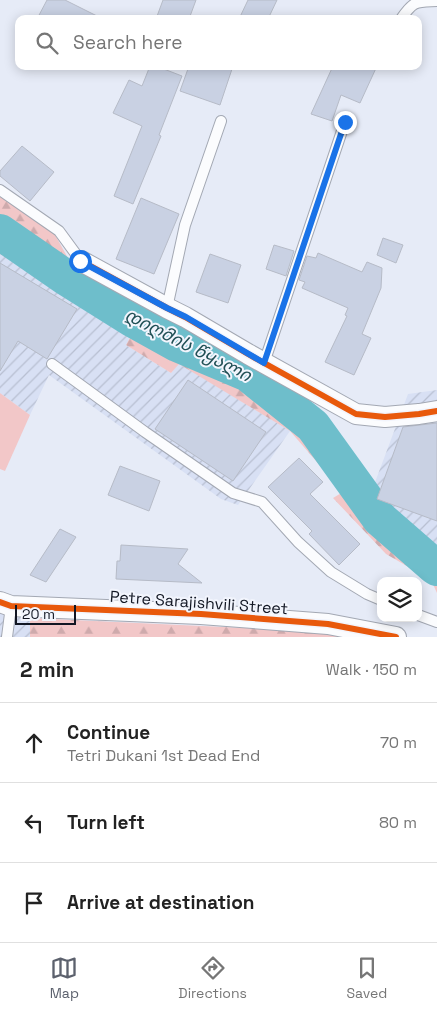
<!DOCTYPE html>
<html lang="en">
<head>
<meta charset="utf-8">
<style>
  :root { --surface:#fff; --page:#f6f6f6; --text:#222; --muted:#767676; --line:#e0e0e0; --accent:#5c616d }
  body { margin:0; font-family:"Space Grotesk","Noto Sans Georgian",sans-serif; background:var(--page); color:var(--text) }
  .controls { position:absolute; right:15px; bottom:15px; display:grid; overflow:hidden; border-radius:10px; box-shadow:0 2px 12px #0003 }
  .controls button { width:45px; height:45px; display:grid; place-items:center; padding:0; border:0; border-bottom:1px solid var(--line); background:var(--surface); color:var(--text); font:25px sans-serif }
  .scale { position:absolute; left:15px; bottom:12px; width:61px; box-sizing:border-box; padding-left:5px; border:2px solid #111623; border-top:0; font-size:14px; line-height:18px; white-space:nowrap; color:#111623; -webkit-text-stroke:4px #f2f5fd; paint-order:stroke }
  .stop { position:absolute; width:15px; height:15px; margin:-11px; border:4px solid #1a73e8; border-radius:50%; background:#fff }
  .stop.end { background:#1a73e8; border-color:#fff; box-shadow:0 1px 5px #0008 }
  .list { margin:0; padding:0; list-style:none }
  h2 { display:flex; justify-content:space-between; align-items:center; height:65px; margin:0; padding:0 20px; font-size:21px }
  h2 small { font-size:16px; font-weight:400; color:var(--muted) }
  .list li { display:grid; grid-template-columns:32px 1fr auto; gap:15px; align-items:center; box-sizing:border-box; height:80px; padding:0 20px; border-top:1px solid var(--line) }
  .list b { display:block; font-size:19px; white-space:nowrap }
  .list p { margin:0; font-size:16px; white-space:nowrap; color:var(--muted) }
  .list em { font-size:16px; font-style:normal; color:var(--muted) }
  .icon { flex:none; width:28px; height:28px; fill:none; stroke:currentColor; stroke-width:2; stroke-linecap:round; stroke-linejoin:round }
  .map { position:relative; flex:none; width:437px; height:637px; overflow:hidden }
  .search { position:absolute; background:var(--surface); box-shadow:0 2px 12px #0003; left:15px; right:15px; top:15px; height:55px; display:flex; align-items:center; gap:12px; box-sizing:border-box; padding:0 18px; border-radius:10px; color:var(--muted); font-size:19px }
  .sheet { height:305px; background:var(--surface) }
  nav { display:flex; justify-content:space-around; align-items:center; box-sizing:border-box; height:70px; border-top:1px solid var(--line); background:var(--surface); font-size:14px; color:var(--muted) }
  nav a { display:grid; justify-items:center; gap:2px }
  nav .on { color:var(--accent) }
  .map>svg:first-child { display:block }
</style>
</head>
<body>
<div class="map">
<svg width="437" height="637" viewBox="0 0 437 637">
  <defs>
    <pattern id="industrial-furrows" width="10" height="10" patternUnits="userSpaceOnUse" patternTransform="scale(1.25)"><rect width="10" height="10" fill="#d8e0f4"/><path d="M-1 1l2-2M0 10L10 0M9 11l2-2" fill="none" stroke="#b8bfd1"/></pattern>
    <pattern id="forest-firs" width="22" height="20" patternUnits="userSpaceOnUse" patternTransform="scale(1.25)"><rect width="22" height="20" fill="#f2c7c8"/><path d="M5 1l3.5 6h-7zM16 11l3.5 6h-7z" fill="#ceaaac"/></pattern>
  </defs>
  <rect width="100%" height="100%" fill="#e6ebf7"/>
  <path fill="url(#industrial-furrows)" d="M0,254L132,334L126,345L171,373L179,363L290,431L238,505L221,499L49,375L30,415L0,393Z
    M437,390V550L418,542L403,521L390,517L371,493L408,394Z
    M0,614L30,618V637H0Z"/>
  <path fill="#f2c7c8" d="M0,393L30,415L5,471L0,469Z"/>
  <path fill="url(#forest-firs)" d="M0,196L53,231L69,260L181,322L309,396L303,404L321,421L371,493L390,516L403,521L418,542L437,550V593L431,580L386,554L333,498L343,492L290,431L179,364L171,373L126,345L132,334L0,254Z
    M30,618L312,631L342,637H30Z"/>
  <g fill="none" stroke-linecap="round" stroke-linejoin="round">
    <path stroke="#6ebecb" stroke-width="36" d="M0,232L65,277L132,319L177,344L248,374L313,426L380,519L434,566L437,568"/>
  </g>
  <path fill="#c9d1e3" stroke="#b6bbc7" d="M47,0H65L103,19H37Z
    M163,0H196L189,19H156Z
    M248,0H277L268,19H239Z
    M150,66H156L182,76L159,135L161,136L133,204L114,196L142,126L113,113L129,80L142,86Z
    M189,66H233L220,105L180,91Z
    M333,66H377L360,103L341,95L332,121L311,114Z
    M22,146L54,172L30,201L0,176V171Z
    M141,198L179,214L154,274L116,259Z
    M383,238L403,245L396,263L377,255Z
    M274,245L294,251L286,276L266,269Z
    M318,253L362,272L367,262L382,268L381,288L362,334L371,338L354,375L325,362L347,316L345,315L348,308L302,288L305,282L299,280L307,256L316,258Z
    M210,254L241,265L228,303L196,292Z
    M0,263L77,309L47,359L18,341L0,371Z
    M188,380L266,432L233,481L155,429Z
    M437,423V521L377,499L403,427Z
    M299,458L323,482L310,494L360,544L339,565L309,534L312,531L268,487Z
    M120,466L160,481L149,511L108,495Z
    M60,529L76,537L46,582L30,575Z
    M121,545L188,549L178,564L202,583L116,579L117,561H120Z"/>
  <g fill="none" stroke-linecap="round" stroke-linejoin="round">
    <g stroke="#a3a8b3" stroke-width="12">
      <path id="service" d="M401,19C414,0 416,2 437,1
        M0,190L59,231L81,261
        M167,308L185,225L221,121
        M264,363L345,122
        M52,364L145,432L233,493L262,502L298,542L331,572L367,594L381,600
        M418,615L437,622
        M7,637L11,606"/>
    </g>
    <g stroke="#a3a8b3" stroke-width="22">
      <path id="minor" d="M81,261L167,308L185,317L248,354L356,414L385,417L419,414L437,411
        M0,602L11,606L201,614L328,624L396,637"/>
    </g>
    <use href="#service" stroke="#fbfcfe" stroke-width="10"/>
    <use href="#minor" stroke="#fbfcfe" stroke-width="20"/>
    <g stroke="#f2f5fd" stroke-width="9">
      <path id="cycleway" d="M81,261L167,308L185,317L248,354L356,414L385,417L419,414L437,411
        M0,602L11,606L201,614L328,624L396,637"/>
    </g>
    <use href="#cycleway" stroke="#e8590c" stroke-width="6"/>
  </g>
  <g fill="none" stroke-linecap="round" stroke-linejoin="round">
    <path stroke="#1a73e8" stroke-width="6" d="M80,261L167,308L186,317L264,363L345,122"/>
  </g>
  <g text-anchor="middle" stroke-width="4" stroke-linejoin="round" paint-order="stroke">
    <g font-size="16" fill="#111623" stroke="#f2f5fd">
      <text transform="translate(199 602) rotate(4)" y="6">Petre Sarajishvili Street</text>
    </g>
    <g font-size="18" font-style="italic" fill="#215056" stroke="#f2f5fd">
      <text transform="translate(188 345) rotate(27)" y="6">დიღმის წყალი</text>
    </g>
  </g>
</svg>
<div class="controls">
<button><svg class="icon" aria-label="layers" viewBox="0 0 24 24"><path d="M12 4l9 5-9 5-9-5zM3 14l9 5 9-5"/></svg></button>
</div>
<div class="scale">20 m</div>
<div class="stop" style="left:80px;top:261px"></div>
<div class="stop end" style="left:345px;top:122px"></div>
<div class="search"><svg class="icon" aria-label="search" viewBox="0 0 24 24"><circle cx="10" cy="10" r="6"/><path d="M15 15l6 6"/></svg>Search here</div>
</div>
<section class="sheet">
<h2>2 min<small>Walk · 150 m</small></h2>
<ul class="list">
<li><svg class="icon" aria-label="ahead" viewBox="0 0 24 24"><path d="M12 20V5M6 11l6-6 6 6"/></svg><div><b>Continue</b><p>Tetri Dukani 1st Dead End</p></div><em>70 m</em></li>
<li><svg class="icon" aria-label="left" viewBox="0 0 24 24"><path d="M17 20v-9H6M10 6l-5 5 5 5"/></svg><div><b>Turn left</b></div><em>80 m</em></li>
<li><svg class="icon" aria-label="arrive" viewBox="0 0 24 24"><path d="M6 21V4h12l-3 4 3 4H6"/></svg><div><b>Arrive at destination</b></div></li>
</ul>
</section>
<nav>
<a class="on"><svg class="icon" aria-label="map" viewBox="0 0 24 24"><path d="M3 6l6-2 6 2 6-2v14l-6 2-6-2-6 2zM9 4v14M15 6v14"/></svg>Map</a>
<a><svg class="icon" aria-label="directions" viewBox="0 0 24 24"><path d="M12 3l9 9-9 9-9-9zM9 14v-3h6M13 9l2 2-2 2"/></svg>Directions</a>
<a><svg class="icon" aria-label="saved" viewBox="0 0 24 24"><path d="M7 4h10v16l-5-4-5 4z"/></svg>Saved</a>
</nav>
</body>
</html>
